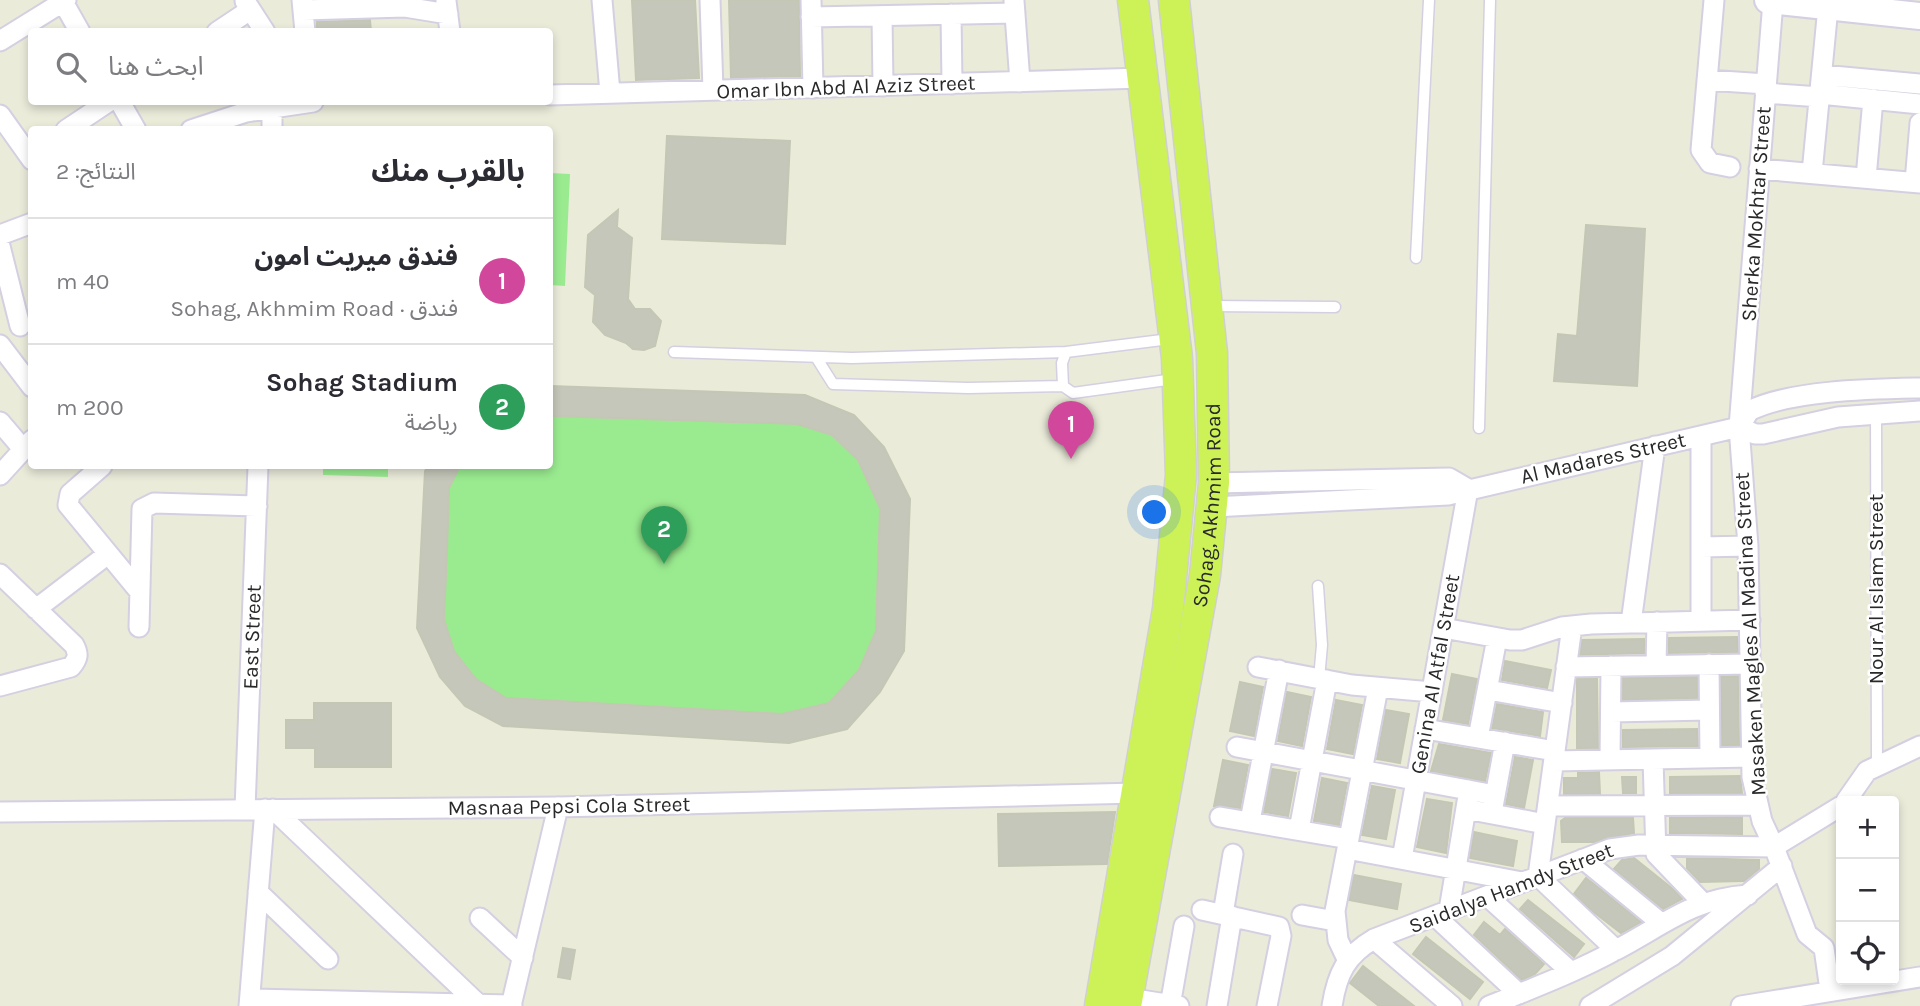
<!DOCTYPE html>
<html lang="ar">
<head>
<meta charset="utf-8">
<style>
  :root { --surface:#fff; --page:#f7f7f7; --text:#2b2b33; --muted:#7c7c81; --line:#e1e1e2; --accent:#b45309 }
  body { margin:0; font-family:Karla,"Noto Sans Arabic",sans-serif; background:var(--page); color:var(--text); direction:rtl }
  .controls { position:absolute; right:21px; bottom:21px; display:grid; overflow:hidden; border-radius:7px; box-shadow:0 4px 10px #0003 }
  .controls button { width:63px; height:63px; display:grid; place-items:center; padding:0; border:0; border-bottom:2px solid var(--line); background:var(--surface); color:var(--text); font:35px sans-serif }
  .you { position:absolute; left:1155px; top:513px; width:24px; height:24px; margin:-18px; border:5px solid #fff; border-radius:50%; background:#1a73e8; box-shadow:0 0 0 10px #1a73e833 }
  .badge { display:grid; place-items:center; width:46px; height:46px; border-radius:50%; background:var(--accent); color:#fff; font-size:23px; font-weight:700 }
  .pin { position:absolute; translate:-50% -58px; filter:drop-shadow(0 2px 4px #0008) }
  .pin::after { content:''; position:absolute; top:37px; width:24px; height:21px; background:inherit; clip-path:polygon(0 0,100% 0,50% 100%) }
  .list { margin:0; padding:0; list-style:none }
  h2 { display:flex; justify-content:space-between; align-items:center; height:91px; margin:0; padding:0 28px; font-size:30px }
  h2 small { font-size:23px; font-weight:400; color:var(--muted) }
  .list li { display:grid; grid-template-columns:46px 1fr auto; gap:21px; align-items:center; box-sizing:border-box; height:126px; padding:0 28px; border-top:2px solid var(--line) }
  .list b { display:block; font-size:26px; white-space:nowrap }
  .list p { margin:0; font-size:23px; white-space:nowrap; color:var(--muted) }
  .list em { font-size:23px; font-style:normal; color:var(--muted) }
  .icon { flex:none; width:38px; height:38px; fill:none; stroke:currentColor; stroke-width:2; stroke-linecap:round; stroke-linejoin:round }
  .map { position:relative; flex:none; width:1920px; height:1006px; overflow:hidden; direction:ltr }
  .search { position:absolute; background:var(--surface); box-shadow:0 4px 10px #0003; left:28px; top:28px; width:525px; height:77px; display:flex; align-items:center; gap:18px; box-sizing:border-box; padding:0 24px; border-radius:7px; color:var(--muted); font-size:26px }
  .panel { position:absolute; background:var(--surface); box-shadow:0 4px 10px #0003; left:28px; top:126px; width:525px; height:343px; border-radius:7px; direction:rtl }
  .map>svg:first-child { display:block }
</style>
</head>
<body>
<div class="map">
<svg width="1920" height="1006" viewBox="0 0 1920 1006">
  <rect width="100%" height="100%" fill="#ebebda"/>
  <path fill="#9aeb90" d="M550,173L570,174L565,286L550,285Z
    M550,386L733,394L854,415L884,447L910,499L904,651L880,692L847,729L789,743L503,726L465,706L440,677L417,628L425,471L428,466H550Z
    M323,466H388V477L323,475Z"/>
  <path fill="#c5c7ba" stroke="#c4c7b4" stroke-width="2" d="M632,0H695L699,78L636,80Z
    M729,0H799L800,76L731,78Z
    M370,20L371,32H317V22Z
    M667,136L790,141L785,244L662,239Z
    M618,210L617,227L632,238L628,299L635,309H650L661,321L655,346L644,350L633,349L626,343L605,335L593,322L595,295L585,287L588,235Z
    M1586,225L1645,229L1637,386L1554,381L1558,334L1577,336Z
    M550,386L805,395L854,415L884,447L910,499L904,651L880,692L847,729L789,743L503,726L465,706L440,677L417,628L425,471L428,466H460L449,488L447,552L444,619L454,651L476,679L506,698L782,714L829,703L859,670L876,631L880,508L858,460L832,435L797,424L550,416Z
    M1737,637L1738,652L1669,653V638Z
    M1644,639V653L1580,655L1582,640Z
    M1505,661L1551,670L1547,688L1502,680Z
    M1452,674L1477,679L1468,724L1443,720Z
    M1738,676L1739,745H1722L1721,677Z
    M1697,677V698L1623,700V678Z
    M1577,679H1597L1598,748H1577Z
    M1240,682L1263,687L1254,736L1230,731Z
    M1287,692L1311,697L1302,746L1278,741Z
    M1336,700L1362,705L1353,754L1327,749Z
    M314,703H391V767H315V748H286V720H314Z
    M1497,704L1543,712L1540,736L1492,728Z
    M1386,710L1409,714L1400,763L1377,759Z
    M1697,729L1698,746L1623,747V730Z
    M1439,744L1491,753L1485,781L1431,771Z
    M1515,757L1533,760L1524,808L1506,804Z
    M1223,760L1248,765L1240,808L1214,806Z
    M1272,769L1296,773L1288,816L1264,812Z
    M1599,772L1600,794H1564V778H1578V773Z
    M1740,776L1742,793H1670V777Z
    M1622,777H1636V793H1623Z
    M1322,778L1347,783L1339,825L1314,821Z
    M1372,786L1395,790L1386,839L1362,835Z
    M1427,799L1452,803L1446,853L1417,847Z
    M1115,812L1107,864L999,866L998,814Z
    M1742,817V834L1670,833V818Z
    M1565,818H1633L1634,833L1595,842H1562L1561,821Z
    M1474,832L1517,841L1513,866L1470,858Z
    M1634,858L1674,890L1682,899L1663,909L1614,869L1622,860Z
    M1687,858L1759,860V869L1744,881L1700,882L1687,868Z
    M1354,875L1401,884L1397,909L1349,900Z
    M1586,878L1599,888L1641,922L1621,933L1591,910L1574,894Z
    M1528,900L1584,944L1574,957L1520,909Z
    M1484,922L1500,935L1505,929L1544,964L1535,974L1522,980L1474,935Z
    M1426,937L1483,982L1470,999L1413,954Z
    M563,948L575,950L570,979L558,977Z
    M1363,966L1414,1006H1379L1350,983Z"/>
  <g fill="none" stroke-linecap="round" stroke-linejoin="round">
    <g stroke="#d5cfe2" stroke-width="13">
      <path id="lane" d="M1416,258L1429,0
        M1209,306L1335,307
        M1170,339L1066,352L1062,363L1063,386L1073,393L1174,379
        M674,352L852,358L1066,352
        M816,357L833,384L968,388L1063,386
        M1876,413L1877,766
        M1479,428L1490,0
        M1318,586L1322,645L1319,679"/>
    </g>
    <g stroke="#d5cfe2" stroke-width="23">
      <path id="street" d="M62,0L80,32
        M302,0L305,32
        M602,0L610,93
        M710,0L713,90
        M811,0L813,88
        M1714,0L1701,150L1710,163L1730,167
        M245,1L265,32
        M446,1L450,32
        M1014,1L1020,82
        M1773,1L1739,427L1748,546L1752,777L1762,821L1774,847L1807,934L1824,948L1830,990
        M303,10L405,7L448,14
        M951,14L952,84
        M882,16L883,86
        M811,17L1015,13
        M217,32L250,10
        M0,41L66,0
        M1822,75L1920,84
        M1707,80L1766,84
        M1765,93L1820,97
        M1820,94L1920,104
        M550,95L1143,78
        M120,102L136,130
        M0,115L32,160
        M66,130L108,102
        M191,130L246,112L313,102
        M272,130V107
        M1759,169L1920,183
        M1812,173L1828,7
        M1866,178L1873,99
        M1915,182L1920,123
        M0,235L32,223
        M0,246L20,326
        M0,345L32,387
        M0,422L23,449
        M1740,426L1749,411C1790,390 1873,389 1920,388
        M1701,436V621
        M102,466L70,494L68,505L139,591
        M0,475L32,440
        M1214,483L1449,478L1468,489
        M1213,507L1448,495L1739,427L1755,434H1763L1838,417L1920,411
        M1702,547L1748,546
        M0,574L74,645C79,654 78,659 71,667L0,686
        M36,609L108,554
        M1631,623L1655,446
        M1572,626L1538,876L1616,950
        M139,627L142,509L154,503L257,506
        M1443,628L1510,640H1522L1562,627L1591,624L1750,620
        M1709,664L1710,758
        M1656,665L1657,622
        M1258,667L1352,685L1432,692
        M1566,667L1750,664
        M1488,690L1562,703
        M1611,712L1709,710
        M1425,729L1555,751
        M1478,738L1497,638
        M1237,747L1495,795
        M1610,759L1611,666
        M1653,759L1656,854L1702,902
        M1554,761L1751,757
        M1846,801L1867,771L1920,746
        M1548,806L1757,805
        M1493,807L1505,742
        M245,809L258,466
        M273,809L478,1004
        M1466,809L1545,824
        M0,812L558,807L1137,793
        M1220,817L1349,839
        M1250,821L1279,670
        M1299,830L1327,680
        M1347,849L1522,882
        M1402,859L1468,489
        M1583,859L1661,923
        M258,892L328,959
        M1487,896L1570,971
        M1202,910L1279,927L1281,936L1267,1006
        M1449,910L1469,790
        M1223,914L1233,854
        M1302,915L1335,921
        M1435,916L1519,994
        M480,918L523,958
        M1374,939L1452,1006
        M1347,959L1338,940L1335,911L1378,688
        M1128,998L1179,1006
        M250,999L512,1005
        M249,1006L265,809
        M511,1006L558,807
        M1170,1006L1184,926
        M1217,1006L1232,916
        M1332,1006C1337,974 1346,955 1374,939L1610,849L1639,845L1774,847L1841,806
        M1489,1006C1531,989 1576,972 1616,950C1664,925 1691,899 1748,895
        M1590,1006L1672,956L1782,866
        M1741,1006L1920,977"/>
    </g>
    <g stroke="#d5cfe2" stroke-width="30">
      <path id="secondary" d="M1768,0L1920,16"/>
    </g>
    <g stroke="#d0d0d0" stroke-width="33">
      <g id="primary">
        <path d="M1100,1006L1168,609L1181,475L1177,358L1133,0"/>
        <path id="s1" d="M1126,1006L1205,575L1214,483L1212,353L1174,0"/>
      </g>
    </g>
    <use href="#lane" stroke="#fff" stroke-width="10"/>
    <use href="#street" stroke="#fff" stroke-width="19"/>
    <use href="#secondary" stroke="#fff" stroke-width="26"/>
    <use href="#primary" stroke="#cdf258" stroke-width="30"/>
  </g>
  <g text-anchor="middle" stroke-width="5" stroke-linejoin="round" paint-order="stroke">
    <g font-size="21" fill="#292929" stroke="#fff">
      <text transform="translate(846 87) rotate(-2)" y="7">Omar Ibn Abd Al Aziz Street</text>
      <text transform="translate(1756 214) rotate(-86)" y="7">Sherka Mokhtar Street</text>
      <text transform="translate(1603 458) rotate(-13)" y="7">Al Madares Street</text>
      <text dy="7" stroke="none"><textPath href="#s1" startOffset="508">Sohag, Akhmim Road</textPath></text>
      <text transform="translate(1876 589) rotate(-90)" y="7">Nour Al Islam Street</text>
      <text transform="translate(1750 634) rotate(-93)" y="7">Masaken Magles Al Madina Street</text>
      <text transform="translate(252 637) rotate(-88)" y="7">East Street</text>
      <text transform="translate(1435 674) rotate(-80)" y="7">Genina Al Atfal Street</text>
      <text transform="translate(569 806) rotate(-1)" y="7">Masnaa Pepsi Cola Street</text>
      <text transform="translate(1511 888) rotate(-21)" y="7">Saidalya Hamdy Street</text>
    </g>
  </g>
</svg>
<div class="controls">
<button>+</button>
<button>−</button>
<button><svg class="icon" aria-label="locate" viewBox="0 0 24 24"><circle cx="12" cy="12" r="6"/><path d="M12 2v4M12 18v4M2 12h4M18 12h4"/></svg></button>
</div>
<div class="you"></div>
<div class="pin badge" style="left:1071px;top:459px;background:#d1479c">1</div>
<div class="pin badge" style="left:664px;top:564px;background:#2e9e5b">2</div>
<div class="search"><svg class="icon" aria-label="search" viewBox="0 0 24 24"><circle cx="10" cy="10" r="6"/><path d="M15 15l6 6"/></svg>ابحث هنا</div>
<section class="panel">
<h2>بالقرب منك<small>النتائج: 2</small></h2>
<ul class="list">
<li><span class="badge" style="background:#d1479c">1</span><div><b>فندق ميريت امون</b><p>فندق · Sohag, Akhmim Road</p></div><em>40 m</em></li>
<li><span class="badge" style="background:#2e9e5b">2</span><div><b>Sohag Stadium</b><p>رياضة</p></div><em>200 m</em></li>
</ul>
</section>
</div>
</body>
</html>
